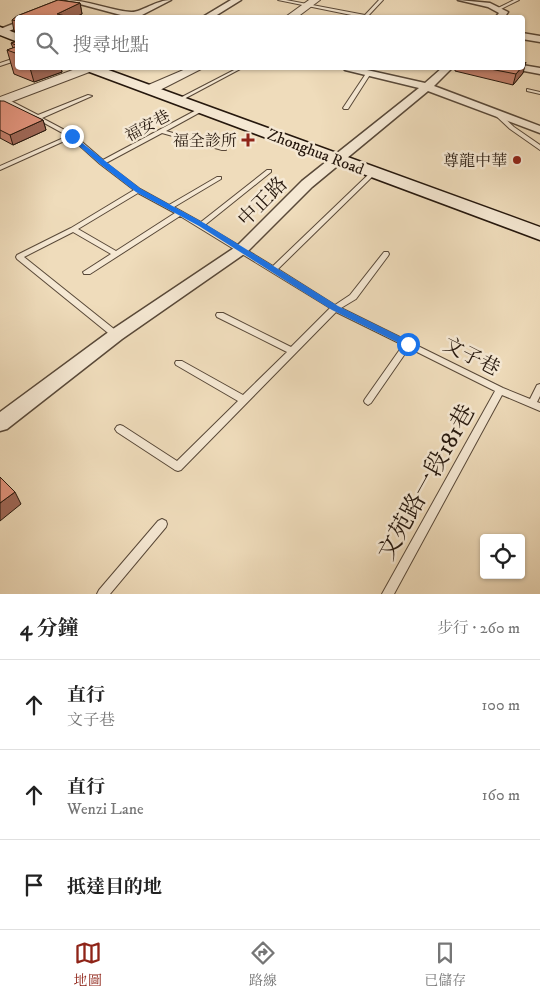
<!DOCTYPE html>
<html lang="zh-TW">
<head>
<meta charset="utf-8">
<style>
  :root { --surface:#fff; --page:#f2f2f2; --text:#222; --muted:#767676; --line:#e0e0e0; --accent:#8f2418 }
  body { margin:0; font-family:"IM FELL DW Pica","Noto Serif TC",serif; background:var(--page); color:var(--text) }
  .controls { position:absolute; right:15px; bottom:15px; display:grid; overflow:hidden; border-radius:5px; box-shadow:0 1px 4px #0004 }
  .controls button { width:45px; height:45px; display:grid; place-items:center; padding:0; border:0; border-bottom:1px solid var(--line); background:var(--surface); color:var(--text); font:25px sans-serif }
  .stop { position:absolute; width:15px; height:15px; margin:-11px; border:4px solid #1a73e8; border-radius:50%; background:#fff }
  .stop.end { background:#1a73e8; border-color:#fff; box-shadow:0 1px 5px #0008 }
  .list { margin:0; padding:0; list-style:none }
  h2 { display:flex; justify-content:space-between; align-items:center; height:65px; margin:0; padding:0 20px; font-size:21px }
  h2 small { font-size:16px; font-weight:400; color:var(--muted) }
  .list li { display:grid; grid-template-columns:32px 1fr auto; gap:15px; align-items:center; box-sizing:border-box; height:90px; padding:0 20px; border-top:1px solid var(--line) }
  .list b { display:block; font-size:19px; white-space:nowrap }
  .list p { margin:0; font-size:16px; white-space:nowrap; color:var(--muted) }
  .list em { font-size:16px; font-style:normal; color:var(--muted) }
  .icon { flex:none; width:28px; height:28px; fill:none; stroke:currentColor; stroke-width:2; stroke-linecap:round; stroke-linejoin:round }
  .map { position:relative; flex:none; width:540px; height:594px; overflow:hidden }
  .search { position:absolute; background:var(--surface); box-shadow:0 1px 4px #0004; left:15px; right:15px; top:15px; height:55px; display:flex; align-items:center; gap:12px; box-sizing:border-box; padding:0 18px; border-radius:5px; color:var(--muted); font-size:19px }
  .sheet { height:335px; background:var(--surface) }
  nav { display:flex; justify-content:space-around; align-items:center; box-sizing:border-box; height:70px; border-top:1px solid var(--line); background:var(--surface); font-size:14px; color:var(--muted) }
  nav a { display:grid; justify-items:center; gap:2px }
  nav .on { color:var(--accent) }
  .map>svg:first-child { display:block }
</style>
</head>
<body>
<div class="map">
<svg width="540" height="594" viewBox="0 0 540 594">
  <rect width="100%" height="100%" fill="#efdcbb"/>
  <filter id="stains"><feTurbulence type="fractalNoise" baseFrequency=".004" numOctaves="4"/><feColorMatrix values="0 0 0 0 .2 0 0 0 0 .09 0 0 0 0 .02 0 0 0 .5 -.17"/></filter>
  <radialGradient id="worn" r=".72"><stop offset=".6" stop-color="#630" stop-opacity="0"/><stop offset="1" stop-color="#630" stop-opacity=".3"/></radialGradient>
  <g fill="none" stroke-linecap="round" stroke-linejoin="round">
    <g stroke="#584838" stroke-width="2">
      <path id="service" d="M278,0H286L365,15L379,0H383L368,16L377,18H366Z
        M514,0H519L499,10L496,9Z
        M18,57V60L0,66V63Z
        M238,68H242L182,100L178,99Z
        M367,72L371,73L348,109H344L343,108Z
        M527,89L540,92V94L527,91Z
        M88,95L92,96L42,118L74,135L103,160L202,107H206V109L166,131L226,148V150H222L162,133L106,163L140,189L169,205L217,177H221V179L174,207L201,222L267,170H271V172L205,225L273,266L371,172H375V174L278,269L335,305L350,295L384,252H388L389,254L388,256L356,299L341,308L503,388L530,399L537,385L540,384V396L537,402L540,403V411L502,395L394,594H382L495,391L409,348L371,403L368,405L365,403L364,401L365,399L403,345L336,312L181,470L178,471L175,470L117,432L115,429L117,426L120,425L123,426L177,461L238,401L176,365L175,363L176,361H182L243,395L287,352L217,317L216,315L217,313H223L291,347L330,308L180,216L90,274H84L83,272L111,254L73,232L24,257L119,333L120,335L119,337H113L17,259L16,257L17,255L71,228L134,190L100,164L71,138L0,170V166L68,136L37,119H34V118L3,101V99H7L38,115ZM138,193L175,213L116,251L78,229Z
        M494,112H498L514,127L540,145V150L510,129L494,114Z
        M162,519L166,521L167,524L166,527L110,594H97L99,590L158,521Z"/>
    </g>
    <g stroke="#584838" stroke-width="3">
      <path id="minor" d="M65,0C88,0 108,10 131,12C140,13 156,0 171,0L142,15L148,18H132Z
        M231,0H241L212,18H201Z
        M458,0L490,3L508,12L504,18H495L499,13L488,7Z
        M18,22V27L0,35V29Z
        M522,33L540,36V42L522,39Z
        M522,65L540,68V74L519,70L517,68H522Z
        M343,68H358L425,83L442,68H452L434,86L540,126V133L428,91L312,187L247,252L122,339L7,429L0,431V412L110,331L237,246L302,181L419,88L345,70Z"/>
    </g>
    <g stroke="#584838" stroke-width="2">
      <path id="tertiary" d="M309,0H320L296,18H284Z
        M78,68H94L92,71L0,106V97Z
        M188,68H203L156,92L151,93L145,89L146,86Z"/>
    </g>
    <g stroke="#25170d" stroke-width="3">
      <path id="secondary" d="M0,27L18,34V42L0,35Z
        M85,68H103L540,227V240L87,71Z"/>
    </g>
    <use href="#service" fill="#f5e8d3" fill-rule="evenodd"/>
    <use href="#minor" fill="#f5e8d3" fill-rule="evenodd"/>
    <use href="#tertiary" fill="#f5e8d3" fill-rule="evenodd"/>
    <use href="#secondary" fill="#f5e8d3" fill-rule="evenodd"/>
  </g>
  <path fill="#c6826f" stroke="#25170d" d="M58,0L80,3L82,14L73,18H18V31H14L12,20L17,16Z
    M18,41V68H61L62,72L34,82L14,74L7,50L13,48L11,43Z
    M455,68H522L523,73L513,85L455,71Z
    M0,101L43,120L46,130L13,145L0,138Z"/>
  <path fill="#a16a5a" stroke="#25170d" d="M80,3L82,14L73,18H58L57,14Z
    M526,62L523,73L513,85L516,74L521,68H522V66Z
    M30,68H61L62,72L34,82Z
    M43,120L46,130L13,145L10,135Z
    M15,492L21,504L0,521V503Z"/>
  <path fill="#e69781" stroke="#25170d" d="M58,0L80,3L57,14L70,17L68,18H18V21L12,20L17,16Z
    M18,41V46L11,43Z
    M18,46V54L7,50Z
    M485,68H521L516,74Z
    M0,101H4L43,120L10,135L0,130Z
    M0,477L15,492L0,503Z"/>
  <path fill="#1a73e8" d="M72,135L141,189L204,223L338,306L411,342V346H405L332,310L199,226L136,192L100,164L70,138Z"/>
  <g fill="#8f2418" stroke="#f5e8d3" stroke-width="2">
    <path d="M245.5 132.5h5v5h5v5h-5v5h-5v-5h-5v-5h5z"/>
    <circle cx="517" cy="160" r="5"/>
  </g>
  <g text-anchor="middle" stroke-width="5" stroke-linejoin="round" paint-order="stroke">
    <g font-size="16" fill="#25170d" stroke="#f5e8d3">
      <text transform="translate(147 125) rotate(-28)" y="6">福安巷</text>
      <text transform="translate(316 151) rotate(21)" y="6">Zhonghua Road</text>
    </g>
    <g font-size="16" fill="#25170d" stroke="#f5e8d3" text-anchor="end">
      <text x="237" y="146">福全診所</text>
      <text x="507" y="166">尊龍中華</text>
    </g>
    <g font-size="20" fill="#25170d" stroke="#f5e8d3">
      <text transform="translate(262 201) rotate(-45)" y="7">中正路</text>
      <text transform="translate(472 356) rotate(27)" y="7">文子巷</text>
    </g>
    <g font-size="24" fill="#25170d" stroke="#f5e8d3">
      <text transform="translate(426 482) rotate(-61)" y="8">文苑路一段181巷</text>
    </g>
  </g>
  <rect width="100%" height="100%" filter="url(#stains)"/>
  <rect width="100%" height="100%" fill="url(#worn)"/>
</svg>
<div class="controls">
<button><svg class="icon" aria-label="locate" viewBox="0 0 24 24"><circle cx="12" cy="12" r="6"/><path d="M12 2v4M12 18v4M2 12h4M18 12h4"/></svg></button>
</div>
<div class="stop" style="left:408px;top:344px"></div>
<div class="stop end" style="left:72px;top:136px"></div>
<div class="search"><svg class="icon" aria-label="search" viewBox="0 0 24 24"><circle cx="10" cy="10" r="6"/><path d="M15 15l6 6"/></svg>搜尋地點</div>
</div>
<section class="sheet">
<h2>4 分鐘<small>步行 · 260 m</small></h2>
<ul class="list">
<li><svg class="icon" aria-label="ahead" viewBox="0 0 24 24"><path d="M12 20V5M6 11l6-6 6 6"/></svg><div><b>直行</b><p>文子巷</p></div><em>100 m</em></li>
<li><svg class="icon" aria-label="ahead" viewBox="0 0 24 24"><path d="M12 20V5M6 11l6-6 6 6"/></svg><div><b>直行</b><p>Wenzi Lane</p></div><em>160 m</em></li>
<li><svg class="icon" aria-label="arrive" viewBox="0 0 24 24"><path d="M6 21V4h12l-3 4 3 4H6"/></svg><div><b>抵達目的地</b></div></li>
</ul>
</section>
<nav>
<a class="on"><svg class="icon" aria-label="map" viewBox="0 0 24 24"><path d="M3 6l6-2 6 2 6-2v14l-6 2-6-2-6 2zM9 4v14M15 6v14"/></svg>地圖</a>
<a><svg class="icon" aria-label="directions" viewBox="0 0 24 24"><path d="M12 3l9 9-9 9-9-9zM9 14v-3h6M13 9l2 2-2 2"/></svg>路線</a>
<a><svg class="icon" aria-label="saved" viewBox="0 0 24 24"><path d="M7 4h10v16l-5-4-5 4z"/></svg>已儲存</a>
</nav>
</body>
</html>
